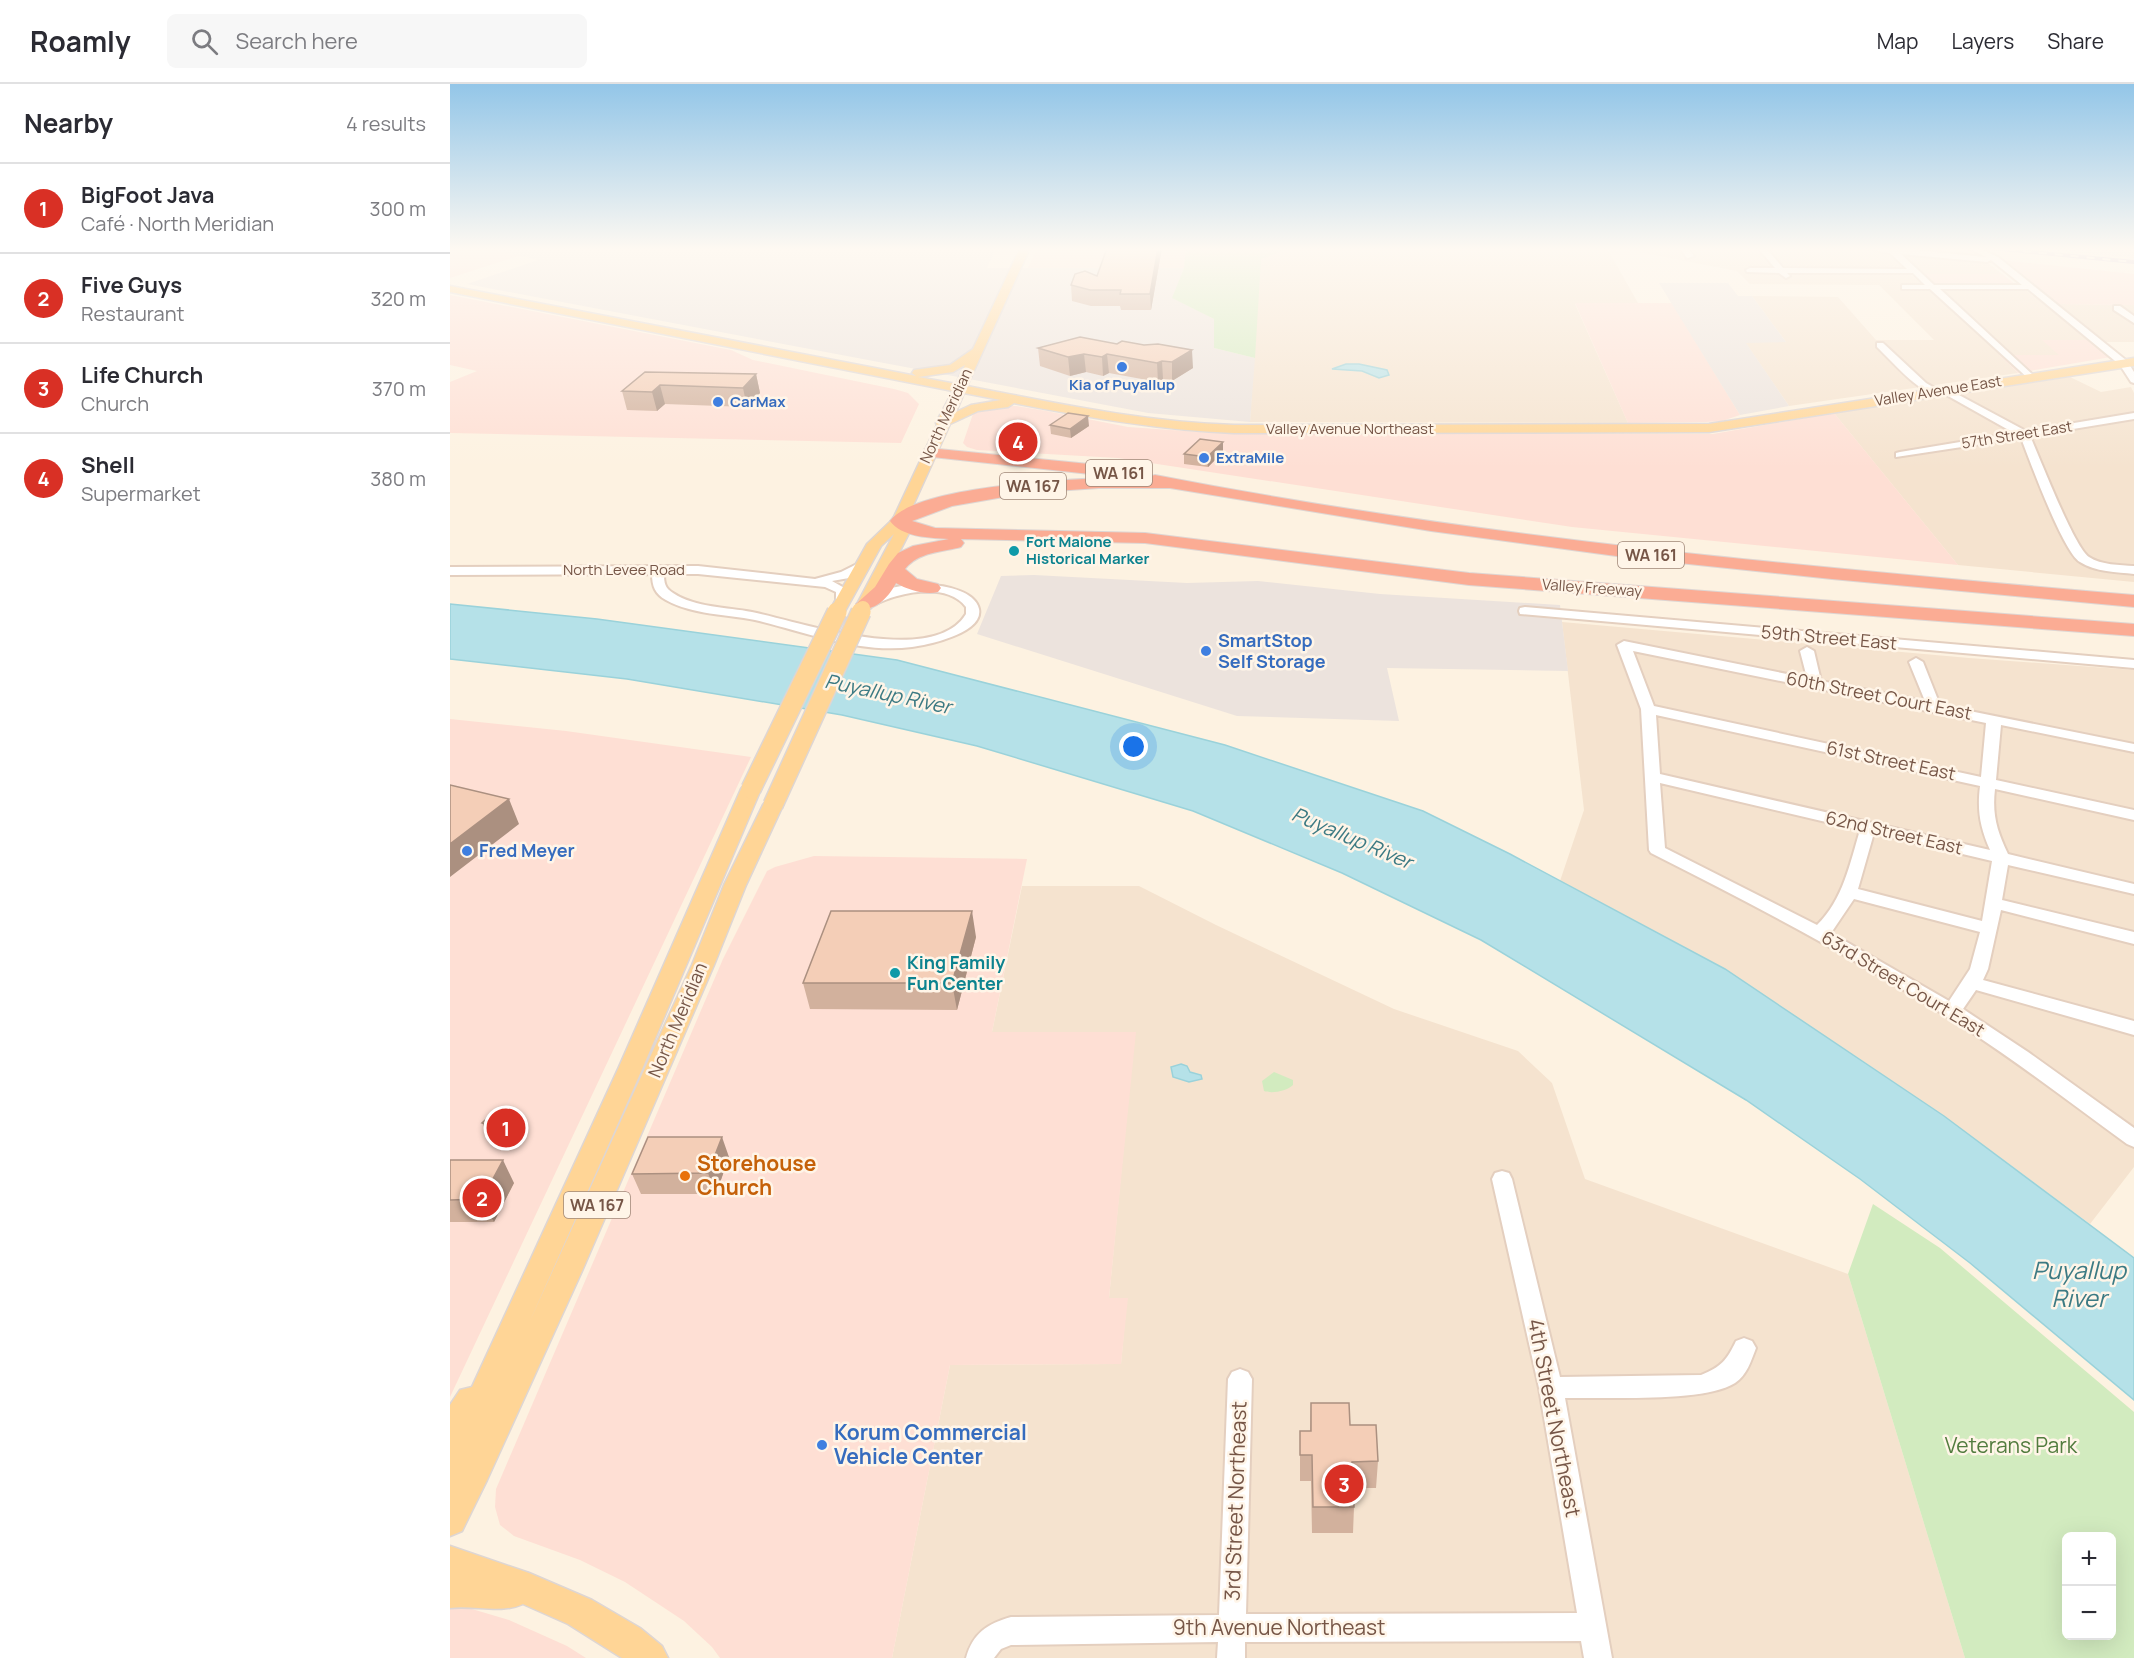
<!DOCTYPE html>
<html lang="en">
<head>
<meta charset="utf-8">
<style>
  :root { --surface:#fff; --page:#f7f7f7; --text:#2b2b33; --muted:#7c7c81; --line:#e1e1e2; --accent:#d93025 }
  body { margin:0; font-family:Manrope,sans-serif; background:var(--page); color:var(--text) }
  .controls { position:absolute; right:18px; bottom:18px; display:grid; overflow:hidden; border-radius:9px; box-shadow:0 6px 24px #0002 }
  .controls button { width:54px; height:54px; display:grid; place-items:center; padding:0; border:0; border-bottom:2px solid var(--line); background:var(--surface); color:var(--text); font:30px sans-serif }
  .you { position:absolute; left:684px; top:663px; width:21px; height:21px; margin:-15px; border:4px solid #fff; border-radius:50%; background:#1a73e8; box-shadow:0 0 0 9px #1a73e833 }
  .badge { display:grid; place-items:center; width:39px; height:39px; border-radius:50%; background:var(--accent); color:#fff; font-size:20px; font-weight:700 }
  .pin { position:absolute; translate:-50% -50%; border:3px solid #fff; box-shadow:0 2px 6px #0006 }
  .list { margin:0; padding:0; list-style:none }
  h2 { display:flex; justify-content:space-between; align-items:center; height:78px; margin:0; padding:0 24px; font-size:26px }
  h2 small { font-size:20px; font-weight:400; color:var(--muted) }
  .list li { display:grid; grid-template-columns:39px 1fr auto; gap:18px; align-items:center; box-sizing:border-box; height:90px; padding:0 24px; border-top:2px solid var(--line) }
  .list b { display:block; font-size:22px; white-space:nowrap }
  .list p { margin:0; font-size:20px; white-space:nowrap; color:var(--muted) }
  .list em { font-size:20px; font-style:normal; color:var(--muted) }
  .icon { flex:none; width:33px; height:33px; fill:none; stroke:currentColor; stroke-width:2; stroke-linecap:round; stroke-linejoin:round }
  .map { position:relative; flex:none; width:1684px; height:1574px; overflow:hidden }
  header { display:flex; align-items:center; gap:36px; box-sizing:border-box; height:84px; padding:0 30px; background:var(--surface); border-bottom:2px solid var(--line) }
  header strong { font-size:28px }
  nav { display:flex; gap:33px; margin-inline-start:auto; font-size:21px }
  .search { width:420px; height:54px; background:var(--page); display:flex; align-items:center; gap:15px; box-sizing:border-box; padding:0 21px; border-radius:9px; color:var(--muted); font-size:22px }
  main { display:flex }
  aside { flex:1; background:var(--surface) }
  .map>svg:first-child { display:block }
</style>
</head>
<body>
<header>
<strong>Roamly</strong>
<div class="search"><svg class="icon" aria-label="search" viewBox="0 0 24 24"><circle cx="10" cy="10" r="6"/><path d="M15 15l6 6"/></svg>Search here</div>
<nav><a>Map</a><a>Layers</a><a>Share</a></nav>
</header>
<main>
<aside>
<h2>Nearby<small>4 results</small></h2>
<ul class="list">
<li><span class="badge">1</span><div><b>BigFoot Java</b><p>Café · North Meridian</p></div><em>300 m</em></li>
<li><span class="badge">2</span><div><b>Five Guys</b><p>Restaurant</p></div><em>320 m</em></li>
<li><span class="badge">3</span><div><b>Life Church</b><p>Church</p></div><em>370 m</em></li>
<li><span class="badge">4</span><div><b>Shell</b><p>Supermarket</p></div><em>380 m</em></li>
</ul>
</aside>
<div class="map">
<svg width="1684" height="1574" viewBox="0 0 1684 1574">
  <rect width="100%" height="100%" fill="#fdf2e1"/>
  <path fill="#f5e3cf" d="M811,164H1157L1188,219L1125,220L1178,339L800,338Z
    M1168,164H1408L1537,178L1552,190L1461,191L1477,205H1574L1639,256H1593L1610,271H1550L1568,289L1339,322L1295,258H1336L1302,212L1388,213L1426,256H1484L1429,201L1300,200L1287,187Z
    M1608,220L1684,221V258H1656Z
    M1620,293L1651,308L1681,303L1684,309V498L1508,481L1384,329Z
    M1112,538L1519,574L1684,586V1083L1640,1140L1494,1032L1404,971L1110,797L1134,726Z
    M572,802H689L766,841L944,925L1068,967L1102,999L1135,1095L1398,1190L1515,1574H442L500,1281L671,1280L677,1214H659L685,948H542Z"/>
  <path fill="#fedfd4" d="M0,164H39L72,171L0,194Z
    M587,164H736L734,184H578Z
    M1552,176L1684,190V221L1608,220Z
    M1473,190H1552L1565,200L1485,201Z
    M0,211L281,266L303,276L444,305L458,309L469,320L451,359L0,349V298L27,287L0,281Z
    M1125,219H1222L1290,331L1272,337L1256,338L1178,339Z
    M1592,256H1639L1661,273L1568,289L1549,271H1609Z
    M541,322H566L591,326L678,343L764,349L1263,350L1384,329L1508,481L1122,443L668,374L527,366L517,363L513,359L523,330L529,325Z
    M0,635L116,647L301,673L0,1313Z
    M364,772L577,775L542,948H686L659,1214H678L671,1280L500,1281L442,1574H270L262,1563L234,1537L175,1498L130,1476L64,1452L50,1441L45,1423L46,1405L273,875L317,787L325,783Z
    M5,1520L59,1536L117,1562L136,1574H0V1521Z"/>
  <path fill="#ece3dd" d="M39,164H546L537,184H734L723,214L764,235V264L805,274L800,338L698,329L17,200L88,176Z
    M1579,164H1684V174Z
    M1209,199H1278L1288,212H1302L1336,258L1296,259L1339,322L1290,331Z
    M584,491L737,499L808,497L930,510L1110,521L1118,587L937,584L949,637L787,632L527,550L551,492Z"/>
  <path fill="#d2ebbf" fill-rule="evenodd" d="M736,164H840L811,175L805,274L764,264V235L722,214L734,184Z
    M824,988L843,996V1001C837,1007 822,1010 814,1007L812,997Z
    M1423,1120L1490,1164L1684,1328V1574H1515L1398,1190ZM1616,1452H1662V1552H1616Z"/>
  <path fill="#b5e1e8" stroke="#9ad2da" stroke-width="1.5" d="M896,280H909L937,286L939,291L929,294L912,287L882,285Z
    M0,520L147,535L447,576L775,661L973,727L1060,770L1275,885L1494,1032L1684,1174V1316L1520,1179L1410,1095L1296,1016L1031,856L892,789L743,727L527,662L392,631L177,595L0,575Z
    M731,980L737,982L740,988L751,991L752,995L739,998L723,993L721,983Z"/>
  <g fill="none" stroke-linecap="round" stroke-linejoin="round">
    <g stroke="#e4cfbf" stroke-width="4">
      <path id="minor" d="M1230,164H1238L1244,172L1237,174Z
        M1308,164H1316L1333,184L1457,185L1440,169L1414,164H1442L1536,173L1518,164H1528L1548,173L1677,277L1684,288V299L1681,298L1670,281L1578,205H1490L1583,291V295L1580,296L1480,205H1452V201H1475L1463,189H1337L1340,192L1336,194L1329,189L1297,188L1296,186L1300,184H1325ZM1451,170L1537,178L1541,176L1572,201H1484Z
        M1664,222H1670L1684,232V239L1664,226Z
        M1427,259H1433L1476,299L1488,306V310C1471,312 1440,275 1427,263Z
        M1494,303L1576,347L1684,329V335L1580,352C1590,374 1624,463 1639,473C1651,481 1670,481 1684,482V490C1667,488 1645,488 1630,478C1613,468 1580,377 1571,354L1446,373V369L1450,368L1564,349L1491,308V304Z
        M413,477L419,481L417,484L399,494L382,497L398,506V518L392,522L386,518V508L375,503L248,490H214C214,499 215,504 223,509C246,524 277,523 302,528C351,538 483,584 516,530V523C501,503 469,506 447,512C438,514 429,519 420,522L414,518C432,498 486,497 510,507C518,510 527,516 529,525C534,549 478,561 462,563C410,570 355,548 305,536C276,530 243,531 216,516C205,510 202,502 202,490L0,491V483L248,482L365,495L391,488Z
        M1075,523L1684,576V584L1070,530L1069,527L1070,524Z
        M1174,557L1357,594L1350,567L1357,563L1364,567L1371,597L1475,617L1459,578L1466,574L1473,578L1490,621L1684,660V668L1551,641L1546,696L1684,726V736L1545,705C1542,731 1547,747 1558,770L1684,800V810L1558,781L1552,816L1684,848V860L1551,826L1538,885L1533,896L1684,937V951L1526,906L1513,925L1578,968L1684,1044V1063L1677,1060C1625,1022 1573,982 1518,946C1417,880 1310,824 1201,769L1199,766L1191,625L1167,561ZM1183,567L1536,639L1531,693L1204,622ZM1206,631L1530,702C1527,727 1530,743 1540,766L1210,690ZM1210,699L1410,746C1400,779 1393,816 1367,841L1215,764ZM1424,749L1542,777L1532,837L1408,805ZM1404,815L1530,848L1520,885L1499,917L1381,849Z
        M1052,1087L1059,1089L1062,1095L1110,1293L1251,1291C1271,1283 1277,1276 1286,1257L1294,1254L1302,1257L1306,1264C1301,1277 1297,1291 1285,1299C1254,1319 1154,1313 1115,1314L1162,1574H1134L1131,1557L795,1558V1574H767L768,1558L561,1561L551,1565L544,1574H516C523,1549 537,1540 561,1533L769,1531L778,1295L782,1288L790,1285L798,1288L802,1295L796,1530L1127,1529L1089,1304L1042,1095L1045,1089Z"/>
    </g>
    <g stroke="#ded6d3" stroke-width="3">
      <path id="major" d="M570,164H580L517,302C606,319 693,338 784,341L1259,340L1684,274V282L1259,348L784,349C709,346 637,333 564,319L558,323L528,327L500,340L456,437L459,449L421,524L413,529L405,524L444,450L431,462L394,529L388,531L380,526L417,460L443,435L487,341L486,339L503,307L0,208V202L466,292L462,289L464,286L500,281L523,265ZM515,281L506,300L468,293L503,288ZM514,309L551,316L521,321L506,328Z
        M301,699L308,701L311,705L193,983L79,1239L242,881L274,801L313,721L316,717H330L333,721L296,801L264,881L132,1187L37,1396L12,1447L0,1452V1321L10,1306L22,1303L169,983L291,705L294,701Z
        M0,1462L79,1489L142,1516L190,1544L212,1562L218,1574H172L118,1540L73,1520C51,1530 24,1521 0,1524Z"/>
    </g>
    <g stroke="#ded6d3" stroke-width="2">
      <path id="highway" d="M479,364L649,381L657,386L649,391L473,372L471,369L473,366Z
        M705,391C1028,454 1357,483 1684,511V523L1382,495L1181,474L981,447L720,404H649L576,409L502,422L462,437L485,444L695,449L1019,489L1684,540V552L1019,501L695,459L511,455L514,459L511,463C492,468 468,468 455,485L467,495L488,500L491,504L488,508C475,511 458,506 446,499C439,513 425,528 409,524L406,520L425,503L439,480L448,469L463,462L499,455C481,454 451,453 440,437C466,399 652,393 698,393Z"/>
    </g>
    <use href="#minor" fill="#fff" fill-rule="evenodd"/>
    <use href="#major" fill="#ffd596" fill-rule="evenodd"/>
    <use href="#highway" fill="#fbac94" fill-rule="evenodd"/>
    <g stroke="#b49fc7" stroke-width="4">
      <path id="rail" d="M1541,164L1684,178"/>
    </g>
    <use href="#rail" stroke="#fff5e8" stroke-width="2" stroke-dasharray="8" stroke-linecap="butt"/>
    <g stroke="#ded6d3" stroke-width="16" stroke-linecap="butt">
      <path id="major-bridge-far1" d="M387,529L388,526
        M411,529L413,524"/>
    </g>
    <g stroke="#ded6d3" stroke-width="22" stroke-linecap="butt">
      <path id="major-bridge" d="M301,705L387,528
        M323,721L411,528"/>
    </g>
    <use href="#major-bridge-far1" stroke="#ffd596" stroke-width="14"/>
    <use href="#major-bridge" stroke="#ffd596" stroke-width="19"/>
  </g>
  <path fill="#d2b19d" d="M712,164L701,226H671L670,222H641L622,217L621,201L647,192Z
    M630,253L743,284L722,297L713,295L708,298L659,289L653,292L636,288L620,292L590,282L588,264Z
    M195,288L306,290L310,309L297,323L215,320L207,327L177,326L172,307Z
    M600,341L639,342L621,354L601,350Z
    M773,358V368L758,383L734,380V370Z
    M526,853L507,926L360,925L353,899Z
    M32,1039L76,1043L64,1055L36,1046Z
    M279,1073L266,1110H191L182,1090Z
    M0,1076L64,1099L44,1138H0Z
    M861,1319L900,1341L928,1377L926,1404H903L904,1423L903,1449H862L861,1397H850V1347H860Z"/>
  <path fill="#ab9080" d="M708,164H712L701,226L700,210Z
    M742,266L743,284L722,297V278Z
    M634,270L636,288L620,292L618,273Z
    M657,270L659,289L653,292L652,273Z
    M712,277L713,295L708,298L707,279Z
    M306,290L310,309L297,323L293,304Z
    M210,301L215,320L207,327L202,308Z
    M638,332L639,342L621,354L620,345Z
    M773,358V368L758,383L757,373Z
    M59,715L69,740L0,793V760Z
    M522,827L526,853L507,926L502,899Z
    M72,1036L76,1043L64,1055L61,1048Z
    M272,1053L279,1073L266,1110L258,1089Z
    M53,1076L64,1099L44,1138L32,1115Z"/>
  <path fill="#f4ceb7" stroke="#ab9080" stroke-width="1.5" d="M657,164H708L700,210H670L671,206H640L621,201L625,190L635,187L647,192Z
    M630,253L667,260L672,257L694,261L708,260L742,266L722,278L712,277L707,279L657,270L652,273L634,270L618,273L588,264Z
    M195,288L306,290L293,304L210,301L202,308L172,307Z
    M618,329L638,332L620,345L600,341Z
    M750,355L773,358L757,373L734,370Z
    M0,701L59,715L0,760Z
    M381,827H522L502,899H353Z
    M44,1028L72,1036L61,1048L32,1039Z
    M198,1053H272L258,1089L182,1090Z
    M0,1076H53L32,1115L0,1116Z
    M861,1319H899L900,1341H926L928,1377L902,1378L904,1423H863L862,1371H850V1347H861Z"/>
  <linearGradient id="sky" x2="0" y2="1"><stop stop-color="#93c6e8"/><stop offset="0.43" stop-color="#fef9f2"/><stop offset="1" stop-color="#fef9f2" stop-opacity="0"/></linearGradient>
  <rect width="1684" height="384" fill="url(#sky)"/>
  <g fill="#3f7fe0" stroke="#fff5e8" stroke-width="2">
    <circle cx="672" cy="283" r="6"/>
    <circle cx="268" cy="318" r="6"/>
    <circle cx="754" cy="374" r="6"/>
    <circle cx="756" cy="567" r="6"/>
    <circle cx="17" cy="767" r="6"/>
    <circle cx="372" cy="1361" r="6"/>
  </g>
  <g fill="#0f9aa8" stroke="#fff5e8" stroke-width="2">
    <circle cx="564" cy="467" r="6"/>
    <circle cx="445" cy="889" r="6"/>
  </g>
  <circle fill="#e8710a" stroke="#fff5e8" stroke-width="2" cx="235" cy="1092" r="6"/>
  <g text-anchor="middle" stroke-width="5" stroke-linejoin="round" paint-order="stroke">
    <g font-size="15" font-weight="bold" fill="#366cbe" stroke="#fff5e8" text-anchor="start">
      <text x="672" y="306" text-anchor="middle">Kia of Puyallup</text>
      <text x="280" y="323">CarMax</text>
      <text x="766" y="379">ExtraMile</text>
    </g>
    <g font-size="15" fill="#765647" stroke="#fff5e8">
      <text transform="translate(1488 307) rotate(-9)" y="5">Valley Avenue East</text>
      <text transform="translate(496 332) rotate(-65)" y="5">North Meridian</text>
      <text x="900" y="350">Valley Avenue Northeast</text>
      <text transform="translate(1567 351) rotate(-9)" y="5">57th Street East</text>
      <text x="174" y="491">North Levee Road</text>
      <text transform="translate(1142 504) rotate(4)" y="5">Valley Freeway</text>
    </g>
    <g font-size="15" font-weight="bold" fill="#0d838f" stroke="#fff5e8" text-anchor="start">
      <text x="576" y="463">Fort Malone<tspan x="576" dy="17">Historical Marker</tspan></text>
    </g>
    <g fill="#fff5e8" stroke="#9f8677" stroke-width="1.5">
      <rect x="636" y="376" width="66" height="26" rx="4.5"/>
      <rect x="550" y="389" width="66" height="26" rx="4.5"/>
      <rect x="1168" y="458" width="66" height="26" rx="4.5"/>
      <rect x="114" y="1108" width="66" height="26" rx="4.5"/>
    </g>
    <g font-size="16" font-weight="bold" fill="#765647">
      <text x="669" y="395">WA 161</text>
      <text x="583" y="408">WA 167</text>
      <text x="1201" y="477">WA 161</text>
      <text x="147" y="1127">WA 167</text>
    </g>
    <g font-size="18" fill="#765647" stroke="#fff5e8">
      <text transform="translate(1379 554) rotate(5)" y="6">59th Street East</text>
      <text transform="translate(1429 612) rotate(11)" y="6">60th Street Court East</text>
      <text transform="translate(1441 677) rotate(12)" y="6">61st Street East</text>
      <text transform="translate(1444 749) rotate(13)" y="6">62nd Street East</text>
      <text transform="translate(1453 900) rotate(31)" y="6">63rd Street Court East</text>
      <text transform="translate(228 936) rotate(-67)" y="6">North Meridian</text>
    </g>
    <g font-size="18" font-weight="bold" fill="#366cbe" stroke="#fff5e8" text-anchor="start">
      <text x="768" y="563">SmartStop<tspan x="768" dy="21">Self Storage</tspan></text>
      <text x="29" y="773">Fred Meyer</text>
    </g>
    <g font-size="18" font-weight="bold" fill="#0d838f" stroke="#fff5e8" text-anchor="start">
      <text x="457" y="885">King Family<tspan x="457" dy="21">Fun Center</tspan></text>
    </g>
    <g font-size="20" font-style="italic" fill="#3c7a83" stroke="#fff5e8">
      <text transform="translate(438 610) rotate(12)" y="7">Puyallup River</text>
      <text transform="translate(902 754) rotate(23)" y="7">Puyallup River</text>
    </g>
    <g font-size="21" font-weight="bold" fill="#c56008" stroke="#fff5e8" text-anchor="start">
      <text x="247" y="1087">Storehouse<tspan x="247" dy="24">Church</tspan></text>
    </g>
    <g font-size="21" fill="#765647" stroke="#fff5e8">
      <text transform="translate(1104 1334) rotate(79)" y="7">4th Street Northeast</text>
      <text transform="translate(786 1417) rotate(-88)" y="7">3rd Street Northeast</text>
      <text x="829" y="1551">9th Avenue Northeast</text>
    </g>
    <g font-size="21" font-weight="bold" fill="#366cbe" stroke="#fff5e8" text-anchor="start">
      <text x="384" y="1356">Korum Commercial<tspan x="384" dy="24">Vehicle Center</tspan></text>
    </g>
    <g font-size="21" fill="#527c3e" stroke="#fff5e8">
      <text x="1561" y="1369">Veterans Park</text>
    </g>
    <g font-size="24" font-style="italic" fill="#3c7a83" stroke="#fff5e8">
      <text x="1629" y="1195">Puyallup<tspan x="1629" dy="28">River</tspan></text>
    </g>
  </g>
</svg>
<div class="controls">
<button>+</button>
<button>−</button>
</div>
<div class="you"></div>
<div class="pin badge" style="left:56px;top:1044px">1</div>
<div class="pin badge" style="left:32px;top:1114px">2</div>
<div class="pin badge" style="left:894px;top:1400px">3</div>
<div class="pin badge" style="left:568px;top:358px">4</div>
</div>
</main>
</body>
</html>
